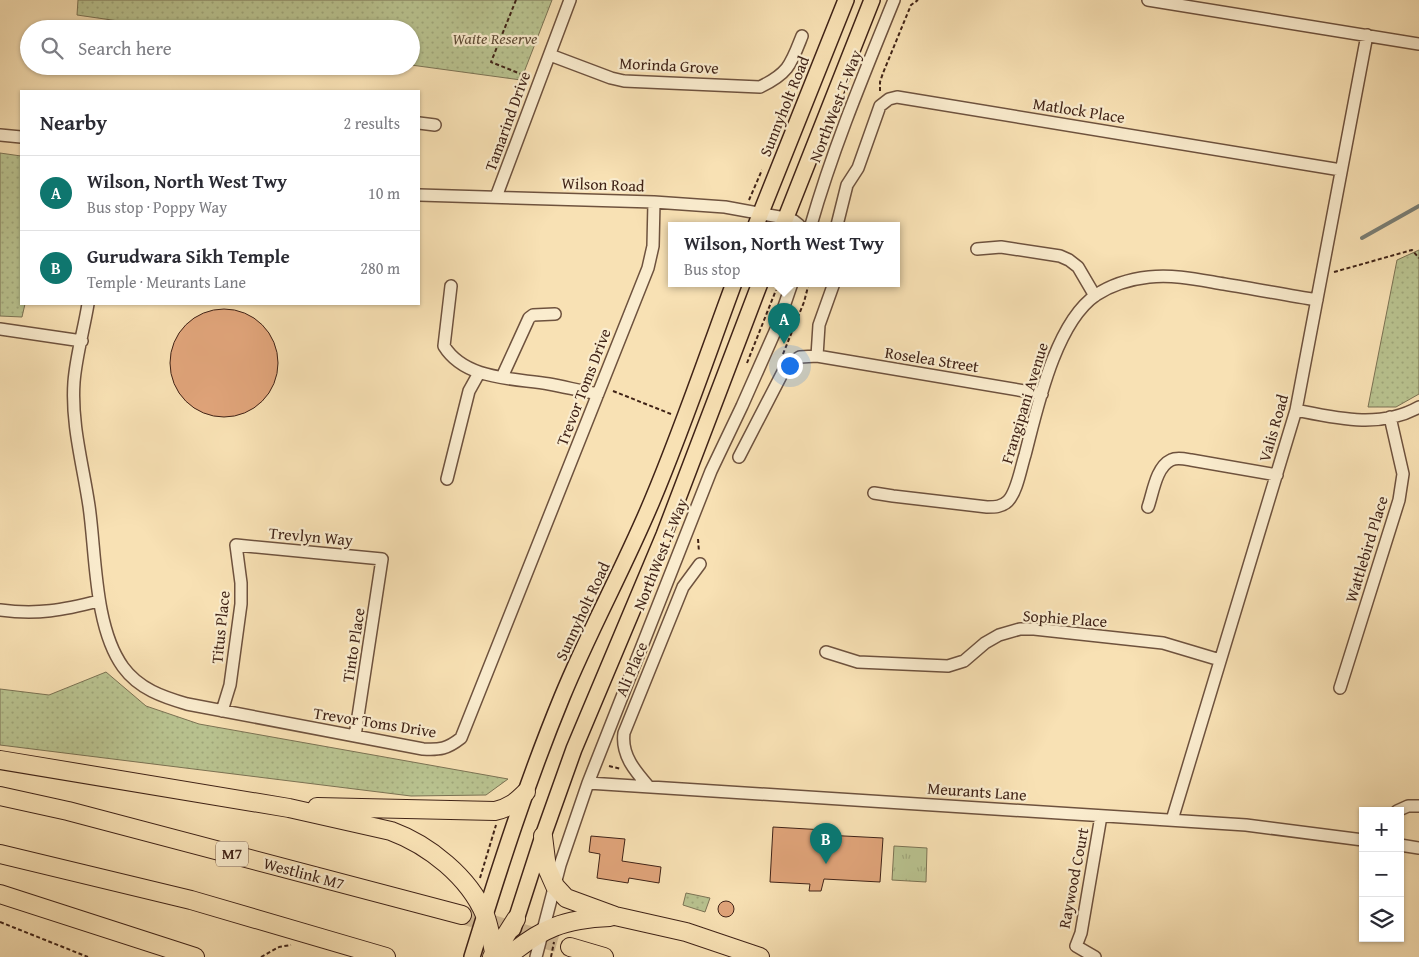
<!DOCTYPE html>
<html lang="en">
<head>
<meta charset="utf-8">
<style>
  :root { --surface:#fff; --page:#f2f2f3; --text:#2b2b33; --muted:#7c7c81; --line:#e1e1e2; --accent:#0f766e }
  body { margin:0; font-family:"Gentium Book Plus",serif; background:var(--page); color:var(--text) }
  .controls { position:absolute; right:15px; bottom:15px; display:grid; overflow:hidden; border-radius:0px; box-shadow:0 1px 4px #0004 }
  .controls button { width:45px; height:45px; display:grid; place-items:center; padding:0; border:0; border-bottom:1px solid var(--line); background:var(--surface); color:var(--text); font:25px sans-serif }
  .you { position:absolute; left:789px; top:365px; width:18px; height:18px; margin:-12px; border:4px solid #fff; border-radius:50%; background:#1a73e8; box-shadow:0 0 0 8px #1a73e833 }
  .badge { display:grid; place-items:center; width:32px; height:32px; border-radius:50%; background:var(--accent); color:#fff; font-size:16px; font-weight:700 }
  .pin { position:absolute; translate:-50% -41px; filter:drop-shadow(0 1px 2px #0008) }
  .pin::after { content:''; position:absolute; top:26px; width:18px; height:15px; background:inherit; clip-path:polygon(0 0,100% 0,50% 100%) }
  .popup { position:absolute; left:668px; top:222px; width:232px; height:65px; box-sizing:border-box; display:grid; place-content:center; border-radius:0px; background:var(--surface); filter:drop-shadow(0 1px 4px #0005); font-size:16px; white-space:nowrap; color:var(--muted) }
  .popup b { font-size:19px; color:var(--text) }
  .popup::after { content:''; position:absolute; left:50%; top:100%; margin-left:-10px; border:10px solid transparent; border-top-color:var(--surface) }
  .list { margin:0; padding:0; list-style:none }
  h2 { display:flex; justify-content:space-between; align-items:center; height:65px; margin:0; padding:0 20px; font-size:21px }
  h2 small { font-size:16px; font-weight:400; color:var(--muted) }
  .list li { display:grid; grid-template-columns:32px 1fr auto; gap:15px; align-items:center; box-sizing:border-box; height:75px; padding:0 20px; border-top:1px solid var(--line) }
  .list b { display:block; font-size:19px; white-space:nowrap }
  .list p { margin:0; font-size:16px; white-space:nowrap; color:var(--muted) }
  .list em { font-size:16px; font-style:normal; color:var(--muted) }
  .icon { flex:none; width:28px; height:28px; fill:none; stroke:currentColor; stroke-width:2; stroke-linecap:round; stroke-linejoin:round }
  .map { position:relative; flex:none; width:1419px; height:957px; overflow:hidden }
  .search { position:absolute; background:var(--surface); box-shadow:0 1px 4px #0004; left:20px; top:20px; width:400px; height:55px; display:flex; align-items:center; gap:12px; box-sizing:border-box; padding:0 18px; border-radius:28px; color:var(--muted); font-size:19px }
  .panel { position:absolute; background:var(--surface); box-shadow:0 1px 4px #0004; left:20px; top:90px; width:400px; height:215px; border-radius:0px }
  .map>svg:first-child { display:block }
</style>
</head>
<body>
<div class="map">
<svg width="1419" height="957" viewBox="0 0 1419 957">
  <defs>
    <pattern id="grass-tufts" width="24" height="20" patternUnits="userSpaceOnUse" patternTransform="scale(1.25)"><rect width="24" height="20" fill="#b9c390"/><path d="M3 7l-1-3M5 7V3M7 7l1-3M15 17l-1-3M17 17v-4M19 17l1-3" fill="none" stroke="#a0a77b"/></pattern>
    <pattern id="park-dots" width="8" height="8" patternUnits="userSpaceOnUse" patternTransform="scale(1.25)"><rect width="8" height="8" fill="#b9c390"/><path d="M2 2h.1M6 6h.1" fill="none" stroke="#a0a77b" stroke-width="1.8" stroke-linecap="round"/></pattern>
  </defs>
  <rect width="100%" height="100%" fill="#f8e1b4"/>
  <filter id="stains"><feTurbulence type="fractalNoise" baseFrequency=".004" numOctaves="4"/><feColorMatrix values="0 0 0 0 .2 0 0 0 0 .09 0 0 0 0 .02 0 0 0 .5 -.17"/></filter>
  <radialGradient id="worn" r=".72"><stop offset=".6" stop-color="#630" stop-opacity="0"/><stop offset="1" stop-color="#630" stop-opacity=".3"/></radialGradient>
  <path fill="url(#grass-tufts)" stroke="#7c7354" d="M894,846L927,848L926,882L892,880Z"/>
  <path fill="url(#park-dots)" stroke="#7c7354" d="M78,0H552L521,80L411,65V29H174L77,15Z
    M0,153L21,156V304H25L22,317L0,316Z
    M1419,250V394L1396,407H1368L1397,260Z
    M106,672L146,706L199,724L508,779L486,795L411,796L0,745V689L49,695Z
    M686,893L710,898L705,912L683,905Z"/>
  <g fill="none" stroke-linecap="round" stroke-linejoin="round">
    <path stroke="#7a7f76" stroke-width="4" d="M1362,238L1419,206"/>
  </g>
  <path fill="#e0a47a" stroke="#402317" d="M170 363a54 54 0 1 1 108 0a54 54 0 1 1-108 0Z
    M773,827L825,830V835L883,838L880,882L824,879L821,891H809L810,884L770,882Z
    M591,836L625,839L622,861L661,867L659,883L629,878L628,883L597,878L600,854L589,852Z
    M718 909a8 8 0 1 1 16 0a8 8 0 1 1-16 0Z"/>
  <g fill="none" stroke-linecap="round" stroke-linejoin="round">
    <path stroke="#d3bb95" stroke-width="18" stroke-dasharray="18 9" stroke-linecap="butt" d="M462,915L570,947"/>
    <g stroke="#6e523e" stroke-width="14">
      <path id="minor" d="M1148,0L1419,44
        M550,55L611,78L624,81L760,87C789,73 791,64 802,36
        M419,123L435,125
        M0,135L21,137
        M419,195L654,202L725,207L785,218L794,221L799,225
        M496,197L570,0
        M811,225C833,148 864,74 894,0
        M837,225L847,185L858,168L880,106L889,99L897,97L1341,170
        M977,249L1001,247L1060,256L1069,260L1078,267L1095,296
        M451,286L444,346C465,380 513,378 549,384C565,387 581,391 598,394
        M88,304C84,329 76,356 74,382C71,424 83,465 89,506C96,554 94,627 123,667C139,689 163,697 187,704L423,749C440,750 447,749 461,738L648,268L653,246L654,202
        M0,329L82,341
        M817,356L819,325L834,283
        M502,377L529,318L533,315L555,314
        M1296,410C1336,418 1380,429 1419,407
        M739,457L786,366L800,357L817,356L1042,394
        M447,479L469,391L479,373
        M874,493L893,496L987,507C995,507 1002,507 1008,501C1017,492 1021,467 1025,455C1037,409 1055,323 1096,295C1111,285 1131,279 1149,277C1174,274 1200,280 1224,284C1255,289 1286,295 1317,300
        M1148,507C1153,493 1156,467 1171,460C1177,457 1185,459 1191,460L1277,475
        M0,610C38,615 63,610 99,601
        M826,652L858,662L948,666L964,661L985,643L999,635L1020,629H1034L1163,643L1220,660
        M1340,688L1399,500L1403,474L1390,417
        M222,711L230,685L241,604V583L236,545L382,559L355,736
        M588,783L1246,825L1363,840
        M649,787C635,771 621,755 624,733L683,587L700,564
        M1397,811L1408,806H1419
        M1172,820L1296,410L1367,35
        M1400,845L1419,848
        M536,957L560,865L588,783L711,471L742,406L777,327L792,283
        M1095,957L1076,946L1081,933L1101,816"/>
    </g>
    <g stroke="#402317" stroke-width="18">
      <path id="major" d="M756,225L846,0
        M783,225L872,0
        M513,929L543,836L574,749L664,535L760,283
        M472,957C499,869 527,782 562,697C589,631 624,568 652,501C682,430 707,356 734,283"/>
    </g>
    <g stroke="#402317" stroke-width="20">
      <path id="highway" d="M0,760L289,808L391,831C429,845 469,877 485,915C490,928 492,944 495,957
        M0,796L68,811L462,915
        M317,807L495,811C509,808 516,802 526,792
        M543,836L547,868L555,886L566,898L615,916L686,932L760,957
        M0,854L191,900L386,957
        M0,894L195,957
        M570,947L604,957
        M492,957L516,919
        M507,957C542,928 564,919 610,917"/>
    </g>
    <path stroke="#402317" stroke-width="2" stroke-dasharray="4 2.5" stroke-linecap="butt" d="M516,0L491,62L526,76
      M880,91V82L883,73L911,5L918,0
      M768,156L781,109L794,78
      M749,200L762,170
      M1334,272L1412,250L1419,258
      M783,354L804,302L809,283
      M747,363L776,290
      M613,391L671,414
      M698,539L699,552
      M609,766L621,769
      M480,878L496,825
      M0,922L88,957
      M261,957L279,947L291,945
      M551,957L554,942"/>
    <use href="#minor" stroke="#faecce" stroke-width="11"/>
    <use href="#major" stroke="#f8e1b4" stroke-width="15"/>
    <use href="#highway" stroke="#f8e1b4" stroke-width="18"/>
  </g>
  <g text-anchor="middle" stroke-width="4.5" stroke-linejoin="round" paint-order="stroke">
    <rect fill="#faecce" stroke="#785f4e" stroke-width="1" x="216" y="841.5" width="32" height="25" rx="4"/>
    <g font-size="15" font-weight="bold" fill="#402317">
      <text x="232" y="859">M7</text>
    </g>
    <g font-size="16" font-style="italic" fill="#5e4b35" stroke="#faecce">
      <text x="495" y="44">Waite Reserve</text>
    </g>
    <g font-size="16" fill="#402317" stroke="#faecce">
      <text transform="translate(669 65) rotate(3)" y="6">Morinda Grove</text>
      <text transform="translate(784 106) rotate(-68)" y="6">Sunnyholt Road</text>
      <text transform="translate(835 106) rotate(-69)" y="6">NorthWest T-Way</text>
      <text transform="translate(1079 110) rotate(9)" y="6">Matlock Place</text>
      <text transform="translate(507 121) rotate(-70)" y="6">Tamarind Drive</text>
      <text transform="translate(603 184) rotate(2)" y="6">Wilson Road</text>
      <text transform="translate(932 359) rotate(9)" y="6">Roselea Street</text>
      <text transform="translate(583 387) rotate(-69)" y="6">Trevor Toms Drive</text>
      <text transform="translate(1024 403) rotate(-73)" y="6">Frangipani Avenue</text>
      <text transform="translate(1273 428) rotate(-74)" y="6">Valis Road</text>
      <text transform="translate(311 536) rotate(5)" y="6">Trevlyn Way</text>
      <text transform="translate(1366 549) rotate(-73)" y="6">Wattlebird Place</text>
      <text transform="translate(660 554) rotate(-68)" y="6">NorthWest T-Way</text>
      <text transform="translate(582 611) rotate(-65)" y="6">Sunnyholt Road</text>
      <text transform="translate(1065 618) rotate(4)" y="6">Sophie Place</text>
      <text transform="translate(220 627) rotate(-84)" y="6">Titus Place</text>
      <text transform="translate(353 645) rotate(-81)" y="6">Tinto Place</text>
      <text transform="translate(631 669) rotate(-67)" y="6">Ali Place</text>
      <text transform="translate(375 722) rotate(9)" y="6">Trevor Toms Drive</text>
      <text transform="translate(977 791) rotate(4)" y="6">Meurants Lane</text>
      <text transform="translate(304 873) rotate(15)" y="6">Westlink M7</text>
      <text transform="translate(1073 878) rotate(-79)" y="6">Raywood Court</text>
    </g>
  </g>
  <rect width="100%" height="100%" filter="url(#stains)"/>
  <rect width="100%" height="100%" fill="url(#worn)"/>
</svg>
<div class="controls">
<button>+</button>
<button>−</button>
<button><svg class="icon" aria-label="layers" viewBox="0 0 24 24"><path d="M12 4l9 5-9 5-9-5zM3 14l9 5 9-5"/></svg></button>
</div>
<div class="you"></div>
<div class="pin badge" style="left:784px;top:344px">A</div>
<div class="popup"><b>Wilson, North West Twy</b>Bus stop</div>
<div class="pin badge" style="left:826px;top:864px">B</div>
<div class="search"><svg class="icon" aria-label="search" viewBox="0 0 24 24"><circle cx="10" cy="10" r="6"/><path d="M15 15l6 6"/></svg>Search here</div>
<section class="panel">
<h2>Nearby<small>2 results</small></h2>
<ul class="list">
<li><span class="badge">A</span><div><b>Wilson, North West Twy</b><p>Bus stop · Poppy Way</p></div><em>10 m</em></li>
<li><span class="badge">B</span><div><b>Gurudwara Sikh Temple</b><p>Temple · Meurants Lane</p></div><em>280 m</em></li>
</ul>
</section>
</div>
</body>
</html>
